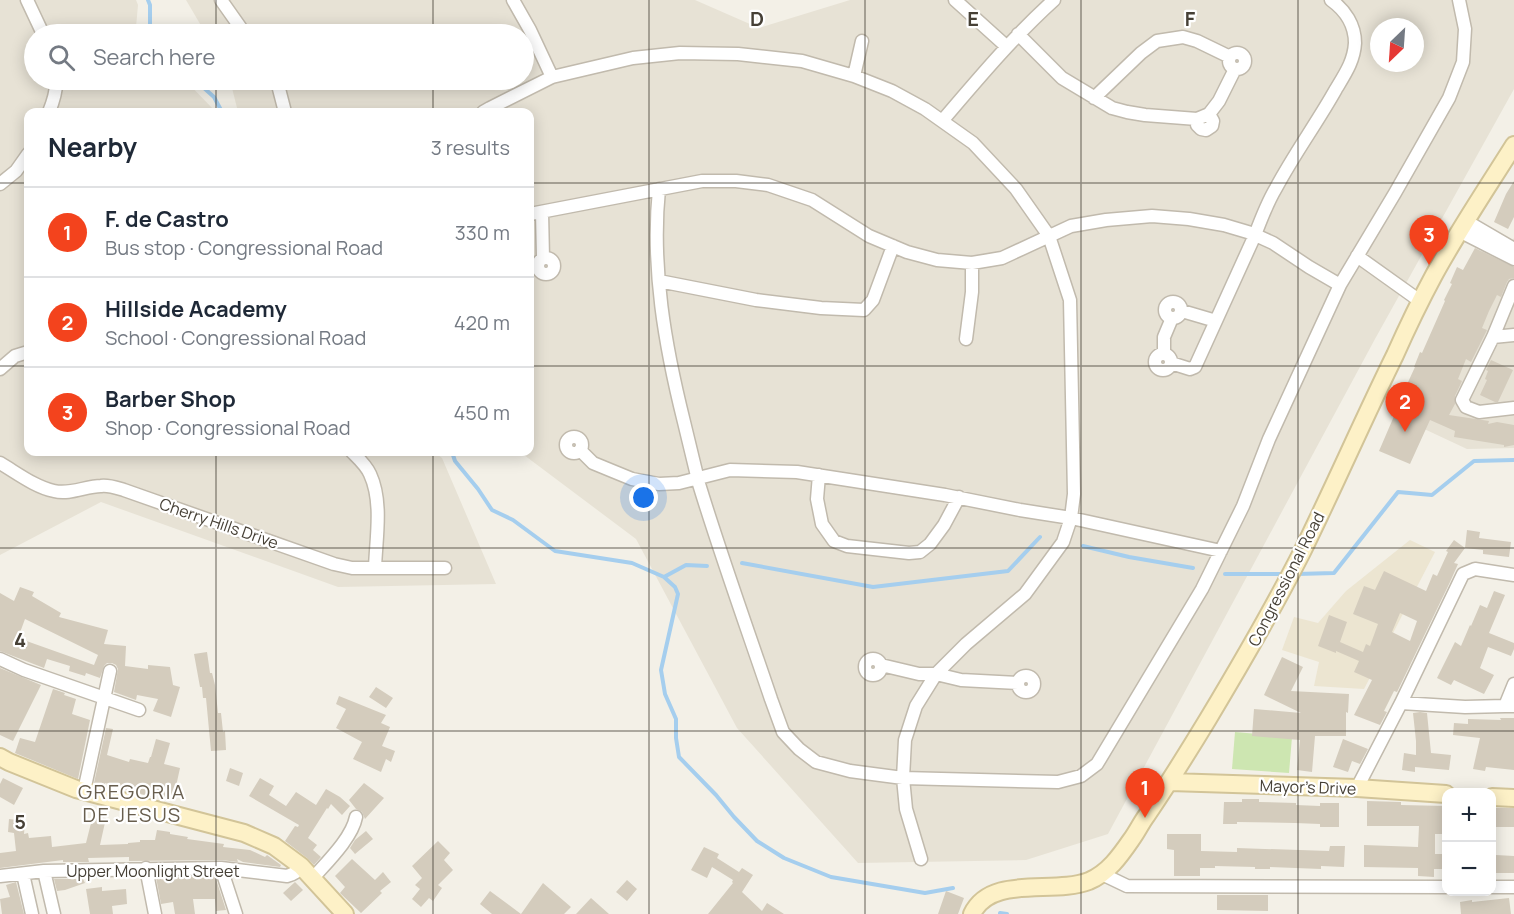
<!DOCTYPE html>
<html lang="en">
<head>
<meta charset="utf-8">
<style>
  :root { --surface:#fff; --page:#f6f6f7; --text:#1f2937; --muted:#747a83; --line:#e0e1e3; --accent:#f3431d }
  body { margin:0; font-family:Manrope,sans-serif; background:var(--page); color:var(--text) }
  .controls { position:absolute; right:18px; bottom:18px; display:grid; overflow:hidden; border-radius:12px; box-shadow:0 3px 15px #0003 }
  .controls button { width:54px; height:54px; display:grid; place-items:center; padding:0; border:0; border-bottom:2px solid var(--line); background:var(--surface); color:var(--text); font:30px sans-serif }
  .compass { position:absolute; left:1370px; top:18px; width:54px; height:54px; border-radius:50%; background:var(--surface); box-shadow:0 3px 15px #0003; rotate:205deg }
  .you { position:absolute; left:644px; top:498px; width:21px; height:21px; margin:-15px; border:4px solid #fff; border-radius:50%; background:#1a73e8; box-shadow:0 0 0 9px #1a73e833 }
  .badge { display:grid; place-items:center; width:39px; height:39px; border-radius:50%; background:var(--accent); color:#fff; font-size:20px; font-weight:700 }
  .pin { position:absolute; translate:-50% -50px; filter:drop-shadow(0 2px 3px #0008) }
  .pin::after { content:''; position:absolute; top:32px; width:21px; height:18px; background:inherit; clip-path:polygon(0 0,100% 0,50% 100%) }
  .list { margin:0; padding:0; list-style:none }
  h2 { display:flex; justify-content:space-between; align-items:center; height:78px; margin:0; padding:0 24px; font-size:26px }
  h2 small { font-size:20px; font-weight:400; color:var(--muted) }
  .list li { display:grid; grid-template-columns:39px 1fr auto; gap:18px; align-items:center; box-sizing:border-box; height:90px; padding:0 24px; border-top:2px solid var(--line) }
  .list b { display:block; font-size:22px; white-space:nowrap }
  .list p { margin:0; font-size:20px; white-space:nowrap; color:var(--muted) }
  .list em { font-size:20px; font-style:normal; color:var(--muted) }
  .icon { flex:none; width:33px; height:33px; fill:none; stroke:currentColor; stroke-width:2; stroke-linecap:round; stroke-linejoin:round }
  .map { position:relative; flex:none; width:1514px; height:914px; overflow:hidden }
  .search { position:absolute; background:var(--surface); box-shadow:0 3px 15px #0003; left:24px; top:24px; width:510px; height:66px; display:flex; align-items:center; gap:15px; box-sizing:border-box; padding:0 21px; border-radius:33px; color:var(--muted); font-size:22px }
  .panel { position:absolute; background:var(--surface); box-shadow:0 3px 15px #0003; left:24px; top:108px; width:510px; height:348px; border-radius:12px }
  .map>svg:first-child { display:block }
</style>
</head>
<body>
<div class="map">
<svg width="1514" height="914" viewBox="0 0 1514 914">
  <rect width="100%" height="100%" fill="#f3f0e7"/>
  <path fill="#e7e2d5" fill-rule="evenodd" d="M0,0H136L138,5L136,27L142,34H34V80H185L214,110V112H28V452H434L442,458L496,584L338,587L101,502L0,555Z
    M186,0H695L759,28L850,0H1514V89L1375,339L1108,834L1026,860L858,863L737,728L636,539L520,452H530V112H238L230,80H524V34H206ZM1379,27H1415V63H1379Z
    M1492,230L1512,241L1514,238V448L1467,449L1405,420Z"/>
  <path fill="#ece5d1" d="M1410,540L1435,552L1364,689L1314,686L1319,662L1282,650L1294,617L1318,623L1346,591Z"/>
  <path fill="#cde6b1" d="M1235,732L1292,737L1289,773L1232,769Z"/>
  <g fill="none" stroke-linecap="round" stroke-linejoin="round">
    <path stroke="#a5ceee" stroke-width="4" d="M148,0L150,5V24L154,34
      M195,80L214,97L222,112
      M452,452L455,461L478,489L492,510L513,520L555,551L632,563L664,577L675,587L678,594L661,670L665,694L676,719V738L679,757L716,795L734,817L757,841L784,858L831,877L925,893L953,888
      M1083,546L1129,557L1193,568
      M742,563L873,587L1008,571L1040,537
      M1225,574H1286
      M1297,574L1334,573L1398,492L1432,495L1474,461L1514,460
      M664,577L686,565L707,566
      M1000,913L1007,914"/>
  </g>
  <path fill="#d4ccbd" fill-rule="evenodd" d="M1514,181V217L1508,229L1494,222L1506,194Z
    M1475,248L1514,267V278L1509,279L1507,282L1501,297L1497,295L1489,311L1482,328L1487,330L1471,362L1466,359L1458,379L1462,381L1455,396V404L1449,415L1489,421L1488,424L1497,422L1514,425V445L1504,447V445L1454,437L1455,431L1430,420L1410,464L1379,451L1404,393H1403L1415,367H1414L1420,352L1422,353L1445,301L1444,300L1452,284L1450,283L1457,267L1463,270Z
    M1491,360L1513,370L1498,402H1495L1480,395L1487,380L1485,379L1488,371L1486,370Z
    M1467,530L1480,532L1479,538L1511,542L1509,557L1483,554V550L1465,548Z
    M1454,540L1465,548L1454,563L1458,564L1450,582L1397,692L1394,691L1384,711L1387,712L1380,725L1354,715L1372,680L1354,672L1359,661L1336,651V653L1318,646L1329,615L1347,622L1340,642L1363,652L1366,644L1370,646L1378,624L1353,614L1364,586L1375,590L1384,571L1426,591L1433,574L1437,576L1448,552L1446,551ZM1400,613L1417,621L1410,641L1392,632Z
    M20,587L34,592L32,596L61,613L59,617L108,630L104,644L126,646L125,666L148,669V665L170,667L173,685L180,687L171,717L153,711L158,699L137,695L136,700L114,692L118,669L116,665L112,663H107L104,666L100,678L86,673L85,676L69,671L70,666L47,659L44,668L0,651V593L14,601ZM25,619L98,655L94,665L18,638Z
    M1494,591L1505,595L1489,633L1514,643V649L1511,656L1488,647L1480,668L1494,675L1484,694L1454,680L1451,685L1437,678L1455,642L1461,646L1470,625L1471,626L1480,605L1487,608Z
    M207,652L210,673H212L215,685L218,713H221L223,732L225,731L226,750L211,751L206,698H203L202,687H200L194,654Z
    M1282,657L1303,667L1291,691L1349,694L1348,713L1346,712V736H1315L1312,772L1297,770L1300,740L1252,736L1254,709L1301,713L1264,695Z
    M0,668L41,685L13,741L0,735Z
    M376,687L393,698L386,708L369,697Z
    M53,689L65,693L64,695L76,699L72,714L90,720L78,779L15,753L20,738L35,742Z
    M339,696L386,715L381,723L390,727L382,746L395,751L391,762L386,759L381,772L353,759L362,742L336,728L346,709L336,704Z
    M1420,712L1427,713L1431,753L1451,755L1449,770L1415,767V772L1402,770L1404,753L1416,755V741L1413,713Z
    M1500,718H1514V770L1486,767L1485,771L1473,769L1480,738L1453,735L1454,723L1468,724V719L1501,720Z
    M106,728L113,729L107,755L129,762L130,759L148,763L150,757H151L156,739L170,743L164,764L180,768L173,800L155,795L154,798L105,783L104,786L94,783Z
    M1343,739L1368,749L1360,764L1352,761L1348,772L1333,767Z
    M230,768L243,773L239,786L226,781Z
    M3,778L23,788L14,805L0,797V784Z
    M260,778L274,786L269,795L286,806L296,792L316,805L326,789L340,797L350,806L342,815L331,804L328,809L327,808L308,838L317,845L313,850L321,857L314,865L307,858L285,841L295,826L298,827L299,825L249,796Z
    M364,783L384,798L365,819L362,812L356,809L349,800Z
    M1242,799H1259V802L1296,803V805L1320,806V803H1339V827H1320V824L1295,823L1237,822V824H1223L1224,802H1242Z
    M1367,801L1401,802V805L1446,806V834H1435V854H1446V869H1434V877L1418,876V868L1364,867V845L1418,847L1419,826H1367Z
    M1494,808H1514V827H1493Z
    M93,815L106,818L100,845L128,844V843L140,842V840H155L157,830L170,832V834L188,837L187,839L224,844L223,847L250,850L265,857L267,855L281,865L280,867L243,862L237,859L238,862L221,860L129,861V857L88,858L89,862H63V860L0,868V853L16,851L14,833L8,832L9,819L25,821L24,834L28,833L29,838L51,836L52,847L86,843Z
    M366,831L373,839L355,854L350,848L355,840Z
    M1167,834H1201V851L1237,852V848L1329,851L1330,846H1345L1344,867L1321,866V869L1270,867V869H1255V867L1215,866V868H1200V876H1174V850L1167,849Z
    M438,841L450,853L444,860L453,870L438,885L442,888L433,901L429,898L421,907L412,899L420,889L415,885L422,878L412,866Z
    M704,847L719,854L717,858L739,872L742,868L753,875L742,892L762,911L767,903L784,914H708L733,883L732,882L733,880L712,867L707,878L691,870Z
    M1496,855L1514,856V873H1495Z
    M352,859L375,880L383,872L391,882L380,891L382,893L361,913L340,893L345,887L335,876Z
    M215,876L226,910L216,911L215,899H193L195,914H175L173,902L161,904L156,877Z
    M54,879H83L85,883L65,890L57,891Z
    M627,880L637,889L627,901L616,892Z
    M16,882L24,914H2L0,899L10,897L6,885Z
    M295,882L303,890L291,901L283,893Z
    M543,883L571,907L564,914H521Z
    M102,887V891L126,889L127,904L112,906L113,914H90L86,889Z
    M490,891L521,914H492L480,904Z
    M946,891L964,898L958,914H938Z
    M1217,895H1268V911L1217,910Z
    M591,898L609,914H576Z
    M1509,898L1511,914H1461L1460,902L1472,900V902Z"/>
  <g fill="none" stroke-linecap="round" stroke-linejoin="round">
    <g stroke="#c1baad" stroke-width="15">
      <path id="street" d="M27,0L43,34
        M221,0L245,34
        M513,0L530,30L552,77
        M955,0L1006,46
        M1018,34L1062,78L1112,108L1127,112L1145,115L1197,119L1209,114L1213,121L1212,126L1206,130L1201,129L1197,125V119
        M1229 61a8 8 0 1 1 16 0a8 8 0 1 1-16 0Z
        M854,76L862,41
        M275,80L278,85L285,112
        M1094,98L1141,53L1157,41L1183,37L1197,41L1230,57
        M49,112C53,102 57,91 56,80
        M483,112L490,108L552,77L633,58L680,53L738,54L802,61L854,76L892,91L925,109L973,143L1016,189L1049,236L1070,300L1074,494L1071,518L1063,542L1025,594L966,644L936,674L916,706L905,740L903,778L906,809L921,859
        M1209,114L1219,101L1235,69
        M942,121C978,79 1013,37 1054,0
        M0,184L16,171L28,154
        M659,189C651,267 665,346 684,422C689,443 694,464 699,484C721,556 747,628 771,699L783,732L799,749L816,762L850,771L903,778L1058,782L1081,776L1097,764L1202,589L1243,506L1269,439L1340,285L1395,193L1449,98L1463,62L1465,29L1459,0
        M542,212L543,258
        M530,214L702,181H736L768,185L812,200L869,236L907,252L937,260L972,263L1002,258L1071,226L1106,220L1152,216L1189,219L1224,225L1251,233L1273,243L1309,267L1340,285
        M1466,221L1514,249
        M1459,231L1514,259
        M1357,256L1420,301
        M538 266a8 8 0 1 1 16 0a8 8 0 1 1-16 0Z
        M659,281L756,300L821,308L864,310L873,300L893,246
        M1514,286L1493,337L1462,400L1466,407L1479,412L1514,408
        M1165 310a8 8 0 1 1 16 0a8 8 0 1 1-16 0Z
        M1182,311L1216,321
        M1493,337L1514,335
        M966,339L972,292V263
        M1155 362a8 8 0 1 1 16 0a8 8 0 1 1-16 0Z
        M1164,354V337L1172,318
        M1171,363L1190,369L1195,367L1255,235C1261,219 1267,203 1276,188C1294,154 1317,123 1336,89C1345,74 1354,61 1355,43C1355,25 1345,10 1331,0
        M0,369L15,356L28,352
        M566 445a8 8 0 1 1 16 0a8 8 0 1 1-16 0Z
        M580,450L593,463L610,470L632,479L659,484L679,483L730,470L797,472L945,495L1020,510L1071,518L1221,551
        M352,452C358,458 366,465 370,474C383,502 376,538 375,568
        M0,463C17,473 35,487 54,491C70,495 86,486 101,486C109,485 117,488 124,490L334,564L352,568H445
        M819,475L817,499L822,524L834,541L847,546L909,553L920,552L930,544L944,525L959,497
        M865 667a8 8 0 1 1 16 0a8 8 0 1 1-16 0Z
        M0,659L24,670L139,710
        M881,665L919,674H936L961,680L1018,683
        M1018 684a8 8 0 1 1 16 0a8 8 0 1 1-16 0Z
        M1514,684L1505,706H1514
        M1401,703L1465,707L1505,706
        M1357,788L1401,703L1463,574L1475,569L1514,575
        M84,791L110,671
        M146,868L155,914
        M221,868L236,914
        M44,871L54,914
        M23,874L32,914
        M1102,874L1127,886L1446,887
        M0,876L44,871L221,868L287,876C294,874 297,872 301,866
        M313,878C327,862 352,838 356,817
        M1492,887H1514"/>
    </g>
    <g stroke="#d2c498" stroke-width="20">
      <path id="secondary" d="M0,757L9,762L76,789L244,833L274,846L301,866L345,914
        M1170,782L1357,788L1446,794
        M1492,797L1514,798
        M972,914C991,874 1053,895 1089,881C1108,873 1120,856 1131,840C1137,832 1141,823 1147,815C1168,784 1188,752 1208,719C1241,664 1273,609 1302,552C1334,487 1363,420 1395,355C1407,328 1420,301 1434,275C1458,231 1487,188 1514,145"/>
    </g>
    <use href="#street" stroke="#fff" stroke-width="12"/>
    <use href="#secondary" stroke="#fdf1c7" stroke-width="16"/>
  </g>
  <path fill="none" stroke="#464036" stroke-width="1.5" stroke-opacity="0.55" d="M216,0V34M433,0V34M649,0V914M865,0V914M1081,0V914M1298,0V914M216,80V112M433,80V112M0,183H28M530,183H1514M0,366H28M530,366H1514M216,452V914M433,452V914M0,548H1514M0,731H1514"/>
  <g text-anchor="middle" stroke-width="4.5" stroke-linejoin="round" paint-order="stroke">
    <g font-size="16" fill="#464036" stroke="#fff">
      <text transform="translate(219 523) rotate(19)" y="6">Cherry Hills Drive</text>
      <text transform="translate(1286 579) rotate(-63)" y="6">Congressional Road</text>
      <text transform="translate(1308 787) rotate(2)" y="6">Mayor's Drive</text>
      <text x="153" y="877">Upper Moonlight Street</text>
    </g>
    <g font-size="20" letter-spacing="1.5" fill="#685e4e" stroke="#fff">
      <text x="132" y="799">GREGORIA<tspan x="132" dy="23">DE JESUS</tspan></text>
    </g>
  </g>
  <g font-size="20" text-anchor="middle" font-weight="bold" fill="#464036" stroke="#fff" stroke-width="4.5" stroke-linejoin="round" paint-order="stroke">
    <text x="757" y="26">D</text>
    <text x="973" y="26">E</text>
    <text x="1190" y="26">F</text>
    <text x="20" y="647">4</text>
    <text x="20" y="829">5</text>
  </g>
</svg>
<div class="controls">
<button>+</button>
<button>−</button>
</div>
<svg class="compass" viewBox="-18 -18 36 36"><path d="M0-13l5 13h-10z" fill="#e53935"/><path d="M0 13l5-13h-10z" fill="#747a83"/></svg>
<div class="you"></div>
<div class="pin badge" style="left:1145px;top:818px">1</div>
<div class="pin badge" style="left:1405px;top:432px">2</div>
<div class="pin badge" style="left:1429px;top:265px">3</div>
<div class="search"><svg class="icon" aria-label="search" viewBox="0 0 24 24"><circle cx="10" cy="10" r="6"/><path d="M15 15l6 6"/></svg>Search here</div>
<section class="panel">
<h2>Nearby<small>3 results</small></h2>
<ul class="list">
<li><span class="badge">1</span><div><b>F. de Castro</b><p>Bus stop · Congressional Road</p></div><em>330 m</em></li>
<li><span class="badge">2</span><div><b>Hillside Academy</b><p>School · Congressional Road</p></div><em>420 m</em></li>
<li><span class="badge">3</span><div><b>Barber Shop</b><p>Shop · Congressional Road</p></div><em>450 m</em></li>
</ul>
</section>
</div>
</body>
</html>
